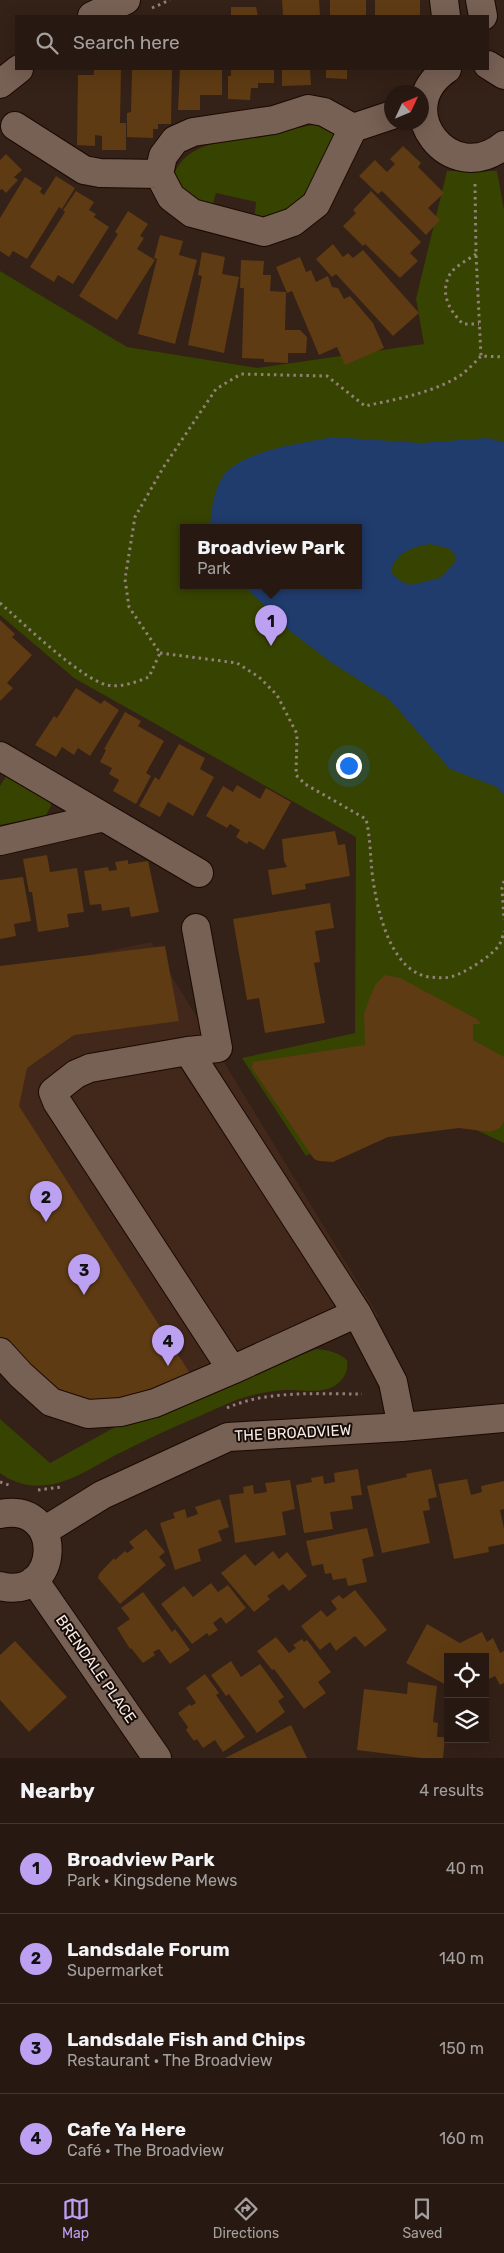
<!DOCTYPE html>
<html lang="en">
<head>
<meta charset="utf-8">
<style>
  :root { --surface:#271911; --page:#2f221a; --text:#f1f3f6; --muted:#a4a09f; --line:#433831; --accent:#bca0f2 }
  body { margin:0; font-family:Rubik,sans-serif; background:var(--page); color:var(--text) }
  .controls { position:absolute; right:15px; bottom:15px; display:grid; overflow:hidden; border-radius:0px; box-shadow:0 5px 20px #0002 }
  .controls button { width:45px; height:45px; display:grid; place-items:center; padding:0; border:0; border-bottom:1px solid var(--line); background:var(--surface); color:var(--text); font:25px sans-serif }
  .compass { position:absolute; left:384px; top:85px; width:45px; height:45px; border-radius:50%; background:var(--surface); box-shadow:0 5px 20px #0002; rotate:46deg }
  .you { position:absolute; left:348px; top:765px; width:18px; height:18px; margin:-12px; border:4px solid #fff; border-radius:50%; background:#1a73e8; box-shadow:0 0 0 8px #1a73e833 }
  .badge { display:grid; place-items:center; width:32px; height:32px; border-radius:50%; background:var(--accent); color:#111; font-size:16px; font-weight:700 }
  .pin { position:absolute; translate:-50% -41px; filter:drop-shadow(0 1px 2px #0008) }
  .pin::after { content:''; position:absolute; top:26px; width:18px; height:15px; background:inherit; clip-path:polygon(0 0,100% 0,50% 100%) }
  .popup { position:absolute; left:180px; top:524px; width:182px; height:65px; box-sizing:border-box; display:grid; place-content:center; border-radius:0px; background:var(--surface); filter:drop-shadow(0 1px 4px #0005); font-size:16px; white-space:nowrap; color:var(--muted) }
  .popup b { font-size:19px; color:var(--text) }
  .popup::after { content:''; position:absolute; left:50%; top:100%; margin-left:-10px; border:10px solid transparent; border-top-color:var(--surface) }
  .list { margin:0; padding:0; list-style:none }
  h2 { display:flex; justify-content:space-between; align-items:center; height:65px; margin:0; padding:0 20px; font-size:21px }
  h2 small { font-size:16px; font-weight:400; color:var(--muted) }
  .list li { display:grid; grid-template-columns:32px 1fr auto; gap:15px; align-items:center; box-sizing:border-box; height:90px; padding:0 20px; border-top:1px solid var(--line) }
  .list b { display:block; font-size:19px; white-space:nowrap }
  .list p { margin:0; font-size:16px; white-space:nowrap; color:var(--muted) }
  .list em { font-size:16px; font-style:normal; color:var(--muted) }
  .icon { flex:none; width:28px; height:28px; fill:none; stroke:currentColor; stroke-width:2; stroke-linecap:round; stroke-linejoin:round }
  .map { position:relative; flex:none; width:504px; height:1758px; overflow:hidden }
  .search { position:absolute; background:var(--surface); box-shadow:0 5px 20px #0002; left:15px; right:15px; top:15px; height:55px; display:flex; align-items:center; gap:12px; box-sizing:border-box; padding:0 18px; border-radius:0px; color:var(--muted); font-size:19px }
  .sheet { height:425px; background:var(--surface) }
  nav { display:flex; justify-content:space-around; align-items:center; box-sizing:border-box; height:70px; border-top:1px solid var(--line); background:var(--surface); font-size:14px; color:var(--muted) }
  nav a { display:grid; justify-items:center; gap:2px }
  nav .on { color:var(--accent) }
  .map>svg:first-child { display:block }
</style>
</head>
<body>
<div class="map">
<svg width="504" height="1758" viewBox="0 0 504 1758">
  <rect width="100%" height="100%" fill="#342117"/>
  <path fill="#41281a" d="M151,942L379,1317L86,1425L0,1337V974Z"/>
  <path fill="#374300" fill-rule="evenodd" d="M318,124L340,131L299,214L254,221L256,202L216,193L211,211L189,202L174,175C180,158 192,151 208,145Z
    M447,171H497L504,210V1143L476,1130L458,1126L350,1133L306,1156L242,1058L355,1033L356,837L74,678L0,615V271L127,347L257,368L424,344L416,299ZM184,527H358V585H184Z
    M8,773L50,799L51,806L45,817L0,825V786Z
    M316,1349C329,1350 337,1352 347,1360C348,1368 347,1372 343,1378C329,1397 306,1389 286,1390C267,1391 244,1396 227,1404C193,1419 159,1433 126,1450C102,1461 80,1478 54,1484C35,1488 16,1485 0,1473V1419L50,1463L117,1426L169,1410Z"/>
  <path fill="#203c6d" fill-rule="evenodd" d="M333,437L421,443L487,438L504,442V795L497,787L450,769L389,699L332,663L290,631L243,585H358V527H210C211,512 214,488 224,475C244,450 303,443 333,437ZM431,544L450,549L455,555V562L440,578L410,585L399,580L391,573C394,553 413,546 431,544Z"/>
  <path fill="#5e3b13" d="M282,0H319L320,16H283Z
    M330,0H366V16H330Z
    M375,0H420V16H375Z
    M231,7H256L258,16H231Z
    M94,69H121L120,123H126V150H102V136L95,135V146L77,145L78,75H94Z
    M132,69H172L171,124H158V129H153V138L127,137V113L131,112Z
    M180,69H222V95H200V110H178Z
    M231,69H274V83H258V88H251L250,100L228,99V76H231Z
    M282,69H310L311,85L282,86Z
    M326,69H347V79L326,78Z
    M403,146L421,163L418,167L444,193L428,208L440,220L426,235L382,191L378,194L359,176L375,160L387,172L395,164L390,159Z
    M6,154L22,170L14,177L18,180L6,193L2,189L0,190V160Z
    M56,176L75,188L62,209L59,207L27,259L13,251L9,257L0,251V218L25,177L42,188L40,192L44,195Z
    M76,191L94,202L89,210L96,214L94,217L109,227L73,284L58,275L54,282L30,267L65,212L63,210Z
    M371,191L421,242L410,253L418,261L400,278L365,244L363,246L343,226L356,213L353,210Z
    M128,211L148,224L140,236L144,238L137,249L155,260L117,320L79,296L118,234L115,232Z
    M160,235L183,241L179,255L197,260L175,344L138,334L157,259L154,258Z
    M333,244L343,257L348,253L353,258L363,250L419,313L393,336L336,274L332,277L316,259Z
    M202,252L225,257L222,274L239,277L224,353L188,345L202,276L198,275Z
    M300,257L306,272L311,270L316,282L328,276L332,287L338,288L344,299L350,296L373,323L384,348L345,365L337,347L319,355L292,291L287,293L276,267Z
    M241,260L264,261L263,275H271L270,291L286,292L285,330H300L307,337L306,353H288V363L264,362V359L242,358L244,288H240Z
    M0,620L15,634L12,637L32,655L7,683L13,688L0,701Z
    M76,688L101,704L104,700L119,710L90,756L78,748L74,755L62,747L56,757L35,745L54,716L57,718Z
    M125,712L141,721L138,726L164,741L146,773L151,776L136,804L113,791L119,780L109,774L112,768L100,762L106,750L104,749Z
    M179,744L205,758L200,769L214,777L193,816L168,802L160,817L139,806L155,777L159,780Z
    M237,785L260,799L266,788L291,802L264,850L249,841L247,844L236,837L240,830L230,824L227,828L206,816L223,786L233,792Z
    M335,831L338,845L345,844L350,876L305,884L306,889L272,895L268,870L287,867L284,861L282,839Z
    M47,855L50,872L77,868L84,912L67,914L69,927L38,932L32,892H29L23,859Z
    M128,860V864L148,861L159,912L131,917L129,907L102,911L101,904L90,905L84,871L108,867L109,871L117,870L115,862Z
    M23,877L31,921L14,924L16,936L0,939V880Z
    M330,903L334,928L315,931L320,962L314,963L325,1023L265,1033L259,998L247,1000L233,919Z
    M165,946L179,1021L74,1035L27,1068L19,1106L191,1375L106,1413L40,1393L0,1337V966Z
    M385,975L400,978L477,1019L481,1024H473V1040L504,1057V1121L500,1128L490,1132L459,1128L388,1137L333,1162L319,1161L314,1159L252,1068L253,1062L365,1045L364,1014L370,997L376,984Z
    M358,1469L362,1495L351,1496L353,1509L330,1512L333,1529L304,1533L296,1485L312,1482L311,1478L323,1476L324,1484L335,1482L334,1473Z
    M431,1469L437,1497L428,1499L430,1510L423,1511L430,1543L382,1553L367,1486L407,1477L406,1474Z
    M467,1479L471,1495L482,1492L481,1486L504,1481V1509L500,1510L504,1529V1544L488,1547L489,1552L454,1559L438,1484Z
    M290,1480L295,1509L282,1512L286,1535L235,1543L229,1495L244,1493L243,1487L253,1485L254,1494L267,1492L265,1483Z
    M220,1499L229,1527L218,1531L222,1541L198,1549L201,1561L175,1570L160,1523L175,1518L173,1513L185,1509L187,1518L198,1514L195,1507Z
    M367,1528L374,1556L362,1559L367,1582L348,1586L346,1578L333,1580L331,1573L325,1574L323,1564L312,1566L306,1541Z
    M146,1529L165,1552L159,1557L166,1565L120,1604L98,1578L99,1574L114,1558L115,1560L125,1551L127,1553L134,1548L129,1542Z
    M273,1551L279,1559L287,1552L307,1576L289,1591L283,1584L267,1596L270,1599L254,1612L221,1573L245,1554L255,1566Z
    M211,1583L218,1592L228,1585L246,1608L226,1624L221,1617L213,1623L218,1630L209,1636L207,1633L192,1644L161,1604L184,1586L193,1597Z
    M355,1590L387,1630L365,1647L355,1636L336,1651L330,1642L320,1650L301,1626L321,1610L327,1617L337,1609L331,1601L339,1595L343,1599Z
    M143,1592L172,1632L175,1629L190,1650L170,1664L159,1649L153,1652L155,1655L143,1663L131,1648L130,1649L117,1628L130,1619L121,1608Z
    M427,1624L460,1643L482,1632L487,1642L493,1638L500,1653L504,1651V1683L500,1685L495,1676L485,1681V1657H448V1686L406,1663Z
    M276,1637L289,1653L296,1648L293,1645L302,1639L304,1642L307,1640L331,1672L318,1682L326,1693L304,1709L274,1669L272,1670L257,1651Z
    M15,1641L67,1697L29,1732L0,1700V1655Z
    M231,1661L241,1677L260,1664L284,1697L278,1701L285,1712L257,1733L229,1694L226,1696L211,1675Z
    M205,1674L219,1693L216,1695L245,1737L223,1752L215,1740L203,1748L197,1739L194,1741L186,1730L188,1727L178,1713L190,1704L191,1706L196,1703L186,1688Z
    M408,1682L437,1686L433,1722L438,1723L437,1737H445L443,1758H421L357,1750L364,1689L407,1694Z
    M291,1725L307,1758H225Z"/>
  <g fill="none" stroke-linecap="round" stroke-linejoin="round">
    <g stroke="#1b0a03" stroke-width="30">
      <path id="minor" d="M444,0L446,16
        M480,0L483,16
        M92,16L126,0
        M488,65L504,75
        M447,69C388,109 451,189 504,145
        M0,84L19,69
        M15,126L84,170L100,173L159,174
        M353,128L324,112L308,109L274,120L193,132L175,140L163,156L159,174L171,197L192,213L264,232L293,222L316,204L353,128L392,115
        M0,756L199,873
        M0,841L104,817
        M188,1051L218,1048L196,928
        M357,1313L232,1370L57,1102L53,1092L76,1074L90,1068L188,1051L357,1313L393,1382L402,1427
        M0,1352L21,1375L51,1402L88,1414L121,1412L155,1403L232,1370
        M0,1514C66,1501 61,1602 0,1586
        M44,1531L102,1495L228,1437L402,1427L504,1418
        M34,1580L157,1758"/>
    </g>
    <path stroke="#918178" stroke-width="3" stroke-dasharray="2.5 4" stroke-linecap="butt" d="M152,8L170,0
      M475,184L476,254L481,356
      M476,254C468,260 455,266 450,274C439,294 450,311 463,324H479
      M0,603C23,623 81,679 107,685C121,688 136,682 149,677L160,653L129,607L125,579L135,517L163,468L216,389L241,374L327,376L365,406C397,399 433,393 461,375C468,370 475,362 481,356L504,357
      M160,653L237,663L259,677L277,695L297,734L296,775L305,784L366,819C371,840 370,859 373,880C378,913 391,971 429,977C439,978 449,979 459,974C470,969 493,955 499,945C502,941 503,935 504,931
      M504,881L502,888L504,920
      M227,1408C266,1390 319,1394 362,1394
      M0,1482L9,1485
      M38,1490L61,1487"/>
    <use href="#minor" stroke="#776054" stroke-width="28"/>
  </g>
  <g text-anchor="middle" stroke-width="4" stroke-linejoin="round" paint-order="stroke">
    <g font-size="15" fill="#f7e9e2" stroke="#160d09">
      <text transform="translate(293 1433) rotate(-3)" y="5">THE BROADVIEW</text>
      <text transform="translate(96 1669) rotate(55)" y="5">BRENDALE PLACE</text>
    </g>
  </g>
</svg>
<div class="controls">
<button><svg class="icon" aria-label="locate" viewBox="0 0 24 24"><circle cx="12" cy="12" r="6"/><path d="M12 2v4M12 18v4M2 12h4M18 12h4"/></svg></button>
<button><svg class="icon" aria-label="layers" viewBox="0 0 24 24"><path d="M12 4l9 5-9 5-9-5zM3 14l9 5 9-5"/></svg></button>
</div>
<svg class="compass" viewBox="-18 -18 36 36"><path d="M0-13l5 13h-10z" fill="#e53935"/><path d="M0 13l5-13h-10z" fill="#a4a09f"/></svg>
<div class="you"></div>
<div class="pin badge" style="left:271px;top:646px">1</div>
<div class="popup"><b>Broadview Park</b>Park</div>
<div class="pin badge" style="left:46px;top:1222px">2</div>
<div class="pin badge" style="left:84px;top:1295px">3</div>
<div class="pin badge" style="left:168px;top:1366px">4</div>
<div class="search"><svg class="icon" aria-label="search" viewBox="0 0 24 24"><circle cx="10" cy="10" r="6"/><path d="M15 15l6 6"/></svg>Search here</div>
</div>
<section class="sheet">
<h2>Nearby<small>4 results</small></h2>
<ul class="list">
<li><span class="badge">1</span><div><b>Broadview Park</b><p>Park · Kingsdene Mews</p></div><em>40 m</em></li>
<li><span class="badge">2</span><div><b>Landsdale Forum</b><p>Supermarket</p></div><em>140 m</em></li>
<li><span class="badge">3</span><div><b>Landsdale Fish and Chips</b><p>Restaurant · The Broadview</p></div><em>150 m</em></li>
<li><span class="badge">4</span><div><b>Cafe Ya Here</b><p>Café · The Broadview</p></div><em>160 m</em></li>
</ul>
</section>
<nav>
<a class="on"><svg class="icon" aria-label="map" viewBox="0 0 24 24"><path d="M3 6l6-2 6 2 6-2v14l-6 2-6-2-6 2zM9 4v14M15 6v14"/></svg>Map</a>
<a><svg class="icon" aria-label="directions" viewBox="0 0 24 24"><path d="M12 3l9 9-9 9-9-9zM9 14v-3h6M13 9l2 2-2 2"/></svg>Directions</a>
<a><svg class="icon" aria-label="saved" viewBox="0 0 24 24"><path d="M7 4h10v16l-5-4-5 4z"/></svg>Saved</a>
</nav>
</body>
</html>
